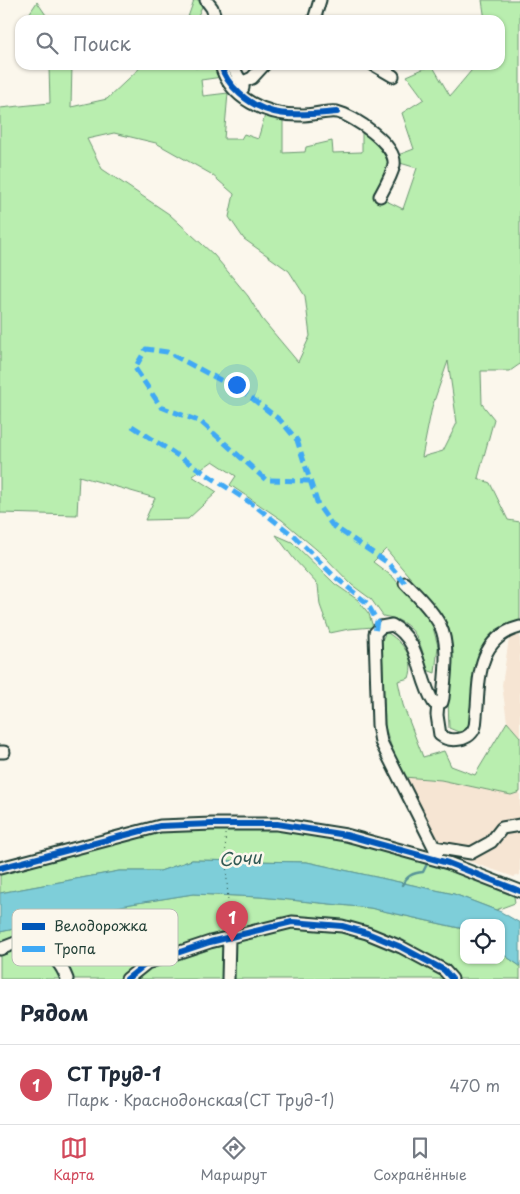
<!DOCTYPE html>
<html lang="ru">
<head>
<meta charset="utf-8">
<style>
  :root { --surface:#fff; --page:#f6f6f7; --text:#1f2937; --muted:#747a83; --line:#e0e1e3; --accent:#d1495b }
  body { margin:0; font-family:"Playpen Sans",sans-serif; background:var(--page); color:var(--text) }
  .controls { position:absolute; right:15px; bottom:15px; display:grid; overflow:hidden; border-radius:10px; box-shadow:0 1px 4px #0004 }
  .controls button { width:45px; height:45px; display:grid; place-items:center; padding:0; border:0; border-bottom:1px solid var(--line); background:var(--surface); color:var(--text); font:25px sans-serif }
  .you { position:absolute; left:236px; top:384px; width:18px; height:18px; margin:-12px; border:4px solid #fff; border-radius:50%; background:#1a73e8; box-shadow:0 0 0 8px #1a73e833 }
  .badge { display:grid; place-items:center; width:32px; height:32px; border-radius:50%; background:var(--accent); color:#fff; font-size:16px; font-weight:700 }
  .pin { position:absolute; translate:-50% -41px; filter:drop-shadow(0 1px 2px #0008) }
  .pin::after { content:''; position:absolute; top:26px; width:18px; height:15px; background:inherit; clip-path:polygon(0 0,100% 0,50% 100%) }
  .list { margin:0; padding:0; list-style:none }
  h2 { display:flex; justify-content:space-between; align-items:center; height:65px; margin:0; padding:0 20px; font-size:21px }
  h2 small { font-size:16px; font-weight:400; color:var(--muted) }
  .list li { display:grid; grid-template-columns:32px 1fr auto; gap:15px; align-items:center; box-sizing:border-box; height:80px; padding:0 20px; border-top:1px solid var(--line) }
  .list b { display:block; font-size:19px; white-space:nowrap }
  .list p { margin:0; font-size:16px; white-space:nowrap; color:var(--muted) }
  .list em { font-size:16px; font-style:normal; color:var(--muted) }
  .icon { flex:none; width:28px; height:28px; fill:none; stroke:currentColor; stroke-width:2; stroke-linecap:round; stroke-linejoin:round }
  .map { position:relative; flex:none; width:520px; height:979px; overflow:hidden }
  .search { position:absolute; background:var(--surface); box-shadow:0 1px 4px #0004; left:15px; right:15px; top:15px; height:55px; display:flex; align-items:center; gap:12px; box-sizing:border-box; padding:0 18px; border-radius:15px; color:var(--muted); font-size:19px }
  .sheet { height:145px; background:var(--surface) }
  nav { display:flex; justify-content:space-around; align-items:center; box-sizing:border-box; height:70px; border-top:1px solid var(--line); background:var(--surface); font-size:14px; color:var(--muted) }
  nav a { display:grid; justify-items:center; gap:2px }
  nav .on { color:var(--accent) }
  .map>svg:first-child { display:block }
</style>
</head>
<body>
<div class="map">
<svg width="520" height="979" viewBox="0 0 520 979">
  <rect width="100%" height="100%" fill="#fbf7ec"/>
  <filter id="ink" filterUnits="userSpaceOnUse"><feTurbulence type="fractalNoise" baseFrequency=".02" numOctaves="2"/><feDisplacementMap in="SourceGraphic" scale="10" xChannelSelector="R" yChannelSelector="G"/><feConvolveMatrix kernelMatrix="1 2 1 2 8 2 1 2 1" color-interpolation-filters="sRGB"/></filter>
  <g filter="url(#ink)">
    <path fill="#f6e5d3" d="M520,624V737L507,722L502,685L511,625Z
      M404,777L441,780L511,795L520,792V875L514,877L468,861L442,856L439,842L407,786Z"/>
    <path fill="#b9eeaf" stroke="#6c9672" fill-rule="evenodd" d="M194,0H205L196,20H187Z
      M482,0H520V364L510,371H481L482,404L494,419L478,478L490,483L508,520L520,522V624L511,625L483,646L476,672L470,725L461,733L449,728L448,700L452,664L451,645L446,629L445,619L386,549L373,562L393,577L432,624L438,646L435,673L427,670C421,642 416,621 383,616L371,599L352,585L323,555L282,520L230,485L236,476L213,461L192,476L217,492L188,519L145,520L155,498L79,476L77,515L0,513V108L50,103L49,67L46,65H72L71,107L107,99L143,65H194L195,68L219,65L222,77L201,80L203,96L228,93L224,139H241L244,134L258,139L265,115L283,116V153L305,152L306,147L332,141L333,153L362,152V129L380,141L391,161L376,196L403,209L417,168L400,163L398,155L414,149L402,113L424,99L407,76L432,65L450,96L476,65H500V20H485ZM114,133L156,143L211,174L234,194L229,217L244,239L289,271L305,296L310,336L298,362L262,319L248,296L214,255L169,214L102,169L87,139ZM448,361L457,423L443,451L422,457L432,407Z
      M37,2L48,18L49,20H25Z
      M276,535L292,542L335,584L358,600L369,614L373,627L349,629L330,633L320,605L318,585L294,559Z
      M386,632C402,641 416,658 409,678L398,681L403,705L423,757L444,751L451,766L475,775L507,722L520,737V792L511,795L441,780L404,777L395,758L385,727L382,640Z
      M276,828L347,840L453,868L514,896L515,903L496,910L454,894L307,862L192,860L160,871H119L0,893V873L158,831Z
      M193,894L260,897L370,908L463,929L464,960H501V953L520,966V979H0V932L131,904Z"/>
    <path fill="#7eced9" stroke="#589497" d="M192,860L307,862L454,894L501,912L520,923V966L501,953V923H464V929L370,908L260,897L193,894L131,904L0,932V893L119,871H160Z"/>
    <g fill="none" stroke-linecap="round" stroke-linejoin="round">
      <path stroke="#589497" stroke-width="2.5" d="M402,885C407,876 412,873 423,872L427,864"/>
      <g stroke="#1f3d34" stroke-width="15">
        <path id="minor" d="M206,0L212,8L216,20
          M314,20L320,0
          M221,65C230,99 266,115 299,115C311,116 326,110 337,112C354,116 397,145 394,165C392,175 385,187 380,196
          M232,65L239,78L243,82V88L239,93
          M374,65L393,76
          M243,82L252,78L264,65
          M405,583C417,595 432,610 440,625C450,646 445,675 443,698L442,702L434,703C417,677 422,641 392,625L381,627L375,633L378,725L381,742L434,847L438,860
          M438,703L437,715L440,735C450,743 471,741 475,726C476,721 476,713 477,707C479,673 480,637 520,627
          M0,752H4
          M434,847L471,853L491,842L502,828L520,825
          M0,868L160,826L212,824H277L346,835L448,863L520,891
          M0,949L31,937L130,915L138,918L143,925L147,963
          M40,950C54,954 62,966 67,979
          M127,979L147,963L210,942L292,922L342,926L367,933L401,947L444,970L452,979
          M228,979L229,938"/>
      </g>
      <path stroke="#1f3d34" stroke-width="1" stroke-dasharray="1 4" stroke-linecap="butt" d="M225,834L229,927"/>
      <use href="#minor" stroke="#fbf7ec" stroke-width="11"/>
      <path stroke="#3fa9f5" stroke-width="5" stroke-dasharray="10 5" stroke-linecap="butt" d="M132,426L254,505L294,536L334,576L367,603L377,621L375,633
        M310,481L266,480L201,422L161,407L135,368L146,349L167,352L245,393L280,420L297,440L318,505L332,525L388,563L405,583"/>
      <g stroke="#fbf7ec" stroke-width="9">
        <path id="cycleway" d="M221,65C224,77 230,85 240,94C269,120 300,115 337,112
          M0,868L160,826L212,824H277L346,835L448,863L520,891
          M127,979L147,963L210,942L292,922L342,926L367,933L401,947L444,970L452,979"/>
      </g>
      <use href="#cycleway" stroke="#0057b8" stroke-width="6"/>
    </g>
  </g>
  <g text-anchor="middle" stroke-width="5" stroke-linejoin="round" paint-order="stroke">
    <g font-size="18" font-style="italic" fill="#325a55" stroke="#fbf7ec">
      <text transform="translate(240 859) rotate(-4)" y="6">Сочи</text>
    </g>
  </g>
  <rect x="12" y="909" width="166" height="57" rx="8" fill="#fbf7ec" stroke="#b9bfb5" stroke-width="1"/>
  <rect x="22" y="923" width="23" height="7" fill="#0057b8"/>
  <rect x="22" y="946" width="23" height="6" fill="#3fa9f5"/>
  <g font-size="14" fill="#1f3d34">
    <text x="54" y="931">Велодорожка</text>
    <text x="54" y="954">Тропа</text>
  </g>
</svg>
<div class="controls">
<button><svg class="icon" aria-label="locate" viewBox="0 0 24 24"><circle cx="12" cy="12" r="6"/><path d="M12 2v4M12 18v4M2 12h4M18 12h4"/></svg></button>
</div>
<div class="you"></div>
<div class="pin badge" style="left:232px;top:942px">1</div>
<div class="search"><svg class="icon" aria-label="search" viewBox="0 0 24 24"><circle cx="10" cy="10" r="6"/><path d="M15 15l6 6"/></svg>Поиск</div>
</div>
<section class="sheet">
<h2>Рядом<small></small></h2>
<ul class="list">
<li><span class="badge">1</span><div><b>СТ Труд-1</b><p>Парк · Краснодонская(СТ Труд-1)</p></div><em>470 m</em></li>
</ul>
</section>
<nav>
<a class="on"><svg class="icon" aria-label="map" viewBox="0 0 24 24"><path d="M3 6l6-2 6 2 6-2v14l-6 2-6-2-6 2zM9 4v14M15 6v14"/></svg>Карта</a>
<a><svg class="icon" aria-label="directions" viewBox="0 0 24 24"><path d="M12 3l9 9-9 9-9-9zM9 14v-3h6M13 9l2 2-2 2"/></svg>Маршрут</a>
<a><svg class="icon" aria-label="saved" viewBox="0 0 24 24"><path d="M7 4h10v16l-5-4-5 4z"/></svg>Сохранённые</a>
</nav>
</body>
</html>
